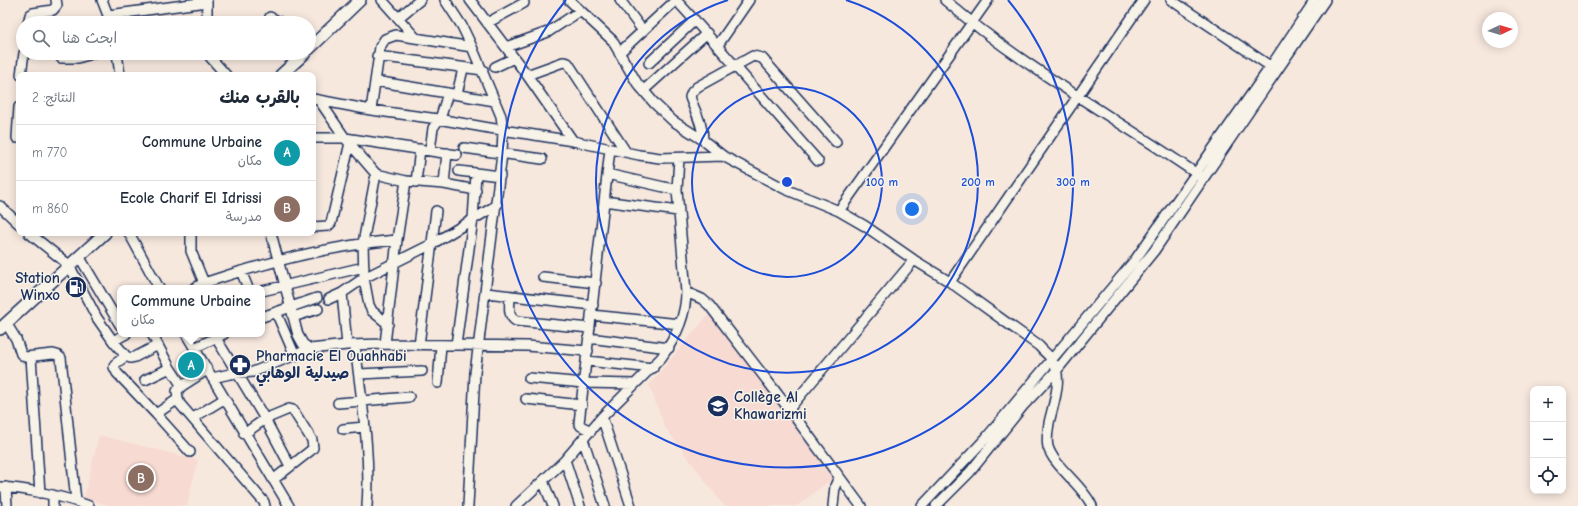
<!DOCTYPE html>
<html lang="ar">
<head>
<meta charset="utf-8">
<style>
  :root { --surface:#fff; --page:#f6f6f7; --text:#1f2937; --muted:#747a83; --line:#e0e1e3; --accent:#1b2f5e }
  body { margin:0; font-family:"Comic Neue","Playpen Sans Arabic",sans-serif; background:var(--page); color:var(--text); direction:rtl }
  .controls { position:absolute; right:12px; bottom:12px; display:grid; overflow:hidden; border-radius:8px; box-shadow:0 2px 10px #0003 }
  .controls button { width:36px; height:36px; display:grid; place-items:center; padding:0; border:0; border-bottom:1px solid var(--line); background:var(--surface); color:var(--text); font:20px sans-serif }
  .compass { position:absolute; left:1482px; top:12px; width:36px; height:36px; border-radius:50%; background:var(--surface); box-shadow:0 2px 10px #0003; rotate:86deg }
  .you { position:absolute; left:912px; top:209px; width:14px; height:14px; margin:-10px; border:3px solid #fff; border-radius:50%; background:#1a73e8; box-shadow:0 0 0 6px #1a73e833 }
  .badge { display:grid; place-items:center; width:26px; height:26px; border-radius:50%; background:var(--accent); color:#fff; font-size:13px; font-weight:700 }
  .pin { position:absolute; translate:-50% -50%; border:2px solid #fff; box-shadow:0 1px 4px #0006 }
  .popup { position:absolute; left:117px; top:285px; width:148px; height:52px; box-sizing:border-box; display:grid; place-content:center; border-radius:8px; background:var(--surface); filter:drop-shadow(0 1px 3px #0005); font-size:13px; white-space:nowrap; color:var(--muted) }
  .popup b { font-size:15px; color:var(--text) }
  .popup::after { content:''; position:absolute; left:50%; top:100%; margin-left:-8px; border:8px solid transparent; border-top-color:var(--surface) }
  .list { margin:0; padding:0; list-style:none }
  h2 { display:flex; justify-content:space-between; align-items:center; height:52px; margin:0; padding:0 16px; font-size:17px }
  h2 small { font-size:13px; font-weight:400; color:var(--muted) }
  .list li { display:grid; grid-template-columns:26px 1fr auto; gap:12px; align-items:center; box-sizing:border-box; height:56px; padding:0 16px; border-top:1px solid var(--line) }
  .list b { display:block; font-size:15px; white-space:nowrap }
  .list p { margin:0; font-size:13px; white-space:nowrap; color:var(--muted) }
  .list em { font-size:13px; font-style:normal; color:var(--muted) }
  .icon { flex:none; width:22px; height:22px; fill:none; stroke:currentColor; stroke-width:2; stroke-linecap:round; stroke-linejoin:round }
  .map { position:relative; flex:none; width:1578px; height:506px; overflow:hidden; direction:ltr }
  .search { position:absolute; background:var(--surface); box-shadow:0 2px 10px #0003; left:16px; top:16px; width:300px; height:44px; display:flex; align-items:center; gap:10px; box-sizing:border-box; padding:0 14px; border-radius:22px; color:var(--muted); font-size:15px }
  .panel { position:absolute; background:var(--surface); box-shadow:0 2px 10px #0003; left:16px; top:72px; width:300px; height:164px; border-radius:8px; direction:rtl }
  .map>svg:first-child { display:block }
</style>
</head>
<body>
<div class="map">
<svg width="1578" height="506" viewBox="0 0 1578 506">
  <rect width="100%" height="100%" fill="#f7e8de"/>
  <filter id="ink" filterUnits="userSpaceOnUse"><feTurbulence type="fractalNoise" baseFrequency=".025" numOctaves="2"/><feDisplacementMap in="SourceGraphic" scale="8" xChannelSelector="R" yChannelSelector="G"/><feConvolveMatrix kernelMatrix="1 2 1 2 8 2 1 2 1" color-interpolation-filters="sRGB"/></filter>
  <g filter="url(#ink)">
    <path fill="#f7dad2" d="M710,313L833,478L797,506H724L665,427L649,385Z
      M99,435L198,460L187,506H111L84,498Z"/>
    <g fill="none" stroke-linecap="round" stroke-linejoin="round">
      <g stroke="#1b2f5e" stroke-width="12">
        <path id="minor" d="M102,0L111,23
          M382,0L415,37
          M445,0L462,26L472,47
          M470,0L527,75L573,141
          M569,0L612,40L637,83L655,104L673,121L703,140L723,156L785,189L839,211L865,226L914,260L950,282L1039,346C1043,351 1049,355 1052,360C1064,378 1053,404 1049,423C1048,431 1046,439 1048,447C1055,468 1082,484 1092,506
          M620,0L643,31
          M676,0C725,53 771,108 818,161
          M945,0C1023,68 1115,117 1200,176
          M1171,0L1276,70
          M109,15L207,2
          M270,17L282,23
          M398,18L420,0
          M28,23L30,15L33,13L53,10L57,5L56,0
          M207,23V0
          M487,23L524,3
          M718,45L749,0
          M506,47L548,32L580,11
          M117,53L120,75
          M619,53L676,0
          M377,56L483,70
          M210,57L226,75
          M61,58H78L94,53
          M649,63L695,20
          M495,67L514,58
          M21,75L24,53
          M527,75L563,62L568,63L626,152
          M375,81L495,101
          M644,90L707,33
          M457,94L463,69
          M313,99L371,110L438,119L489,128L573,141L639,155L660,158L723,156
          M319,100L345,138L376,174L406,181L397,240L385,344
          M371,110L380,47L385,39L396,35L472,47L501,116L503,130L502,154L475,373L468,506
          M17,138L19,107
          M313,138H345L457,155
          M703,140C703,124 695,112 690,97L692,92L697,87L753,56L762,58L836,142
          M464,148L542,159
          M430,150L433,128L441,116L448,93
          M459,171L500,176
          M376,174L363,243L364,278L369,305L372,311L388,324
          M607,174L677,190
          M406,181L444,184L476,190
          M416,182L420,149
          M444,184L447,153
          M604,201L678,211
          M0,206L19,224
          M839,211L988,0
          M313,227L328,226L331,223L350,143
          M29,233L69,265L97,318L113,341L126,356L130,358L135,357L158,345
          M129,233L159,288
          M191,233V251L204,283L194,288
          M271,233L298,335L303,344L310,349
          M79,256L120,325
          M241,271L248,288
          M543,277L596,283
          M950,282L1144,0
          M204,283C267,262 332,245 397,240
          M262,291L364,267
          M686,292L702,299L709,305L789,409L861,506
          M342,293L347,345
          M486,293L593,305
          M510,296C510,305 507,316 516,321L590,328
          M329,299L342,293L364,278L432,244L497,205
          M276,312L295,356
          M591,315L680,324
          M262,317L317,298
          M293,317L318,309
          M6,323L16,339L21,354L25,357L53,354L57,355L61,358L76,501
          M152,334L170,368L182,386L207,370
          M186,334L289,506
          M216,338L265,419L290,466
          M589,338L669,348
          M113,341L126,334
          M355,345C361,398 371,452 367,506
          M419,345L436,211
          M456,345L473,219L476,174
          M194,348L224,334
          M126,356L115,364L114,367L117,373L156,414L190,452
          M31,357L40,493
          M587,361L653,368
          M359,374L422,371
          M212,378L230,374L253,372L310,349L347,345L385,344L527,346L588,351
          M529,378L584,383L635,384
          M145,380L170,368
          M438,383L441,345
          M182,386L177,391L178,399L180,404L264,502L265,506
          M526,399L582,405
          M338,403L409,397
          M789,409L914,260
          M156,414L178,399
          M602,417L631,506
          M193,418L224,399
          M343,429L365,427
          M591,431L581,426L579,423L610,149
          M244,434L265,419L289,409L293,410L312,440L313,448L310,451L273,480
          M583,439L605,506
          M565,460L580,506
          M543,481L553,506
          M0,487C24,488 67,497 89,506
          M6,487L7,506
          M53,495V506
          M516,506L565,460L602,417L661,358C675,339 686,317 686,292L677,190L679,158
          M833,506L835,486L839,477
          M922,506L986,438L1135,260L1271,66L1315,0
          M936,506L970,472L1023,406L1057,370L1154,251L1325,0"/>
      </g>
      <g stroke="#1b2f5e" stroke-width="14">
        <path id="major" d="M309,49L360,0
          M281,75L305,53
          M0,329L105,233"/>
      </g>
      <use href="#minor" stroke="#f7f3e8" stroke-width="9"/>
      <use href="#major" stroke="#f7f3e8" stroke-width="11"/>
    </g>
  </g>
  <g fill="none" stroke="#1d4ed8" stroke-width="2">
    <circle cx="787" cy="182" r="95"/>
    <path d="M846 0A191 191 0 1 1 728 0"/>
    <path d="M1008 0A286 286 0 1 1 566 0"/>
  </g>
  <defs>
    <g id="fuel-disc" transform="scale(1.15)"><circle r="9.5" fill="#1b2f5e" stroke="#f7f3e8"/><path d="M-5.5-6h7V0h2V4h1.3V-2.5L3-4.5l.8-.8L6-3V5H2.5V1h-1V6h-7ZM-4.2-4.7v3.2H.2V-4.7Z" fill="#fff"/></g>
    <g id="pharmacy-disc" transform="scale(1.15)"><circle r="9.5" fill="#1b2f5e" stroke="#f7f3e8"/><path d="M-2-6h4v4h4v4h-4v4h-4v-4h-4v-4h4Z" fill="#fff"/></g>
    <g id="school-disc" transform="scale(1.15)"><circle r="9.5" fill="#1b2f5e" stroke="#f7f3e8"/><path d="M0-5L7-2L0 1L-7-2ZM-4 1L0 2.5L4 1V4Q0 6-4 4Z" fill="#fff"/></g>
  </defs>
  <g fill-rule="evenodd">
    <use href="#fuel-disc" x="76" y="287"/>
    <use href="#pharmacy-disc" x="240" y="365"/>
    <use href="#school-disc" x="718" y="406"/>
  </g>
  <g text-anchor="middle" stroke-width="3" stroke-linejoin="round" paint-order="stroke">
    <g font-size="15" font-weight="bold" fill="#1b2f5e" stroke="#f7f3e8" text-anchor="start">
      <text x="60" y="283" text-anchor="end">Station<tspan x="60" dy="17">Winxo</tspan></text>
      <text x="256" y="361">Pharmacie El Ouahhabi<tspan x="256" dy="17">صيدلية الوهابي</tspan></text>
      <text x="734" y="402">Collège Al<tspan x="734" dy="17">Khawarizmi</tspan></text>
    </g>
  </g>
  <circle cx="787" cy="182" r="6" fill="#1d4ed8" stroke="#f7f3e8" stroke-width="2"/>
  <g font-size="12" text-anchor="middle" font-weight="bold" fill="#1d4ed8" stroke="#f7f3e8" stroke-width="3" stroke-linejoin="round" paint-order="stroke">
    <text x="882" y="186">100 m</text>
    <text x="978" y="186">200 m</text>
    <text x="1073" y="186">300 m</text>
  </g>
</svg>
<div class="controls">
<button>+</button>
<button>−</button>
<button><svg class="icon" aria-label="locate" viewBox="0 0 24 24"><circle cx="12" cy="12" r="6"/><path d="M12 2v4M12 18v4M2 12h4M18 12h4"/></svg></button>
</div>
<svg class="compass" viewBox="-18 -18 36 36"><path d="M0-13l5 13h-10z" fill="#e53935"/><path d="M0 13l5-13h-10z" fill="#747a83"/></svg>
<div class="you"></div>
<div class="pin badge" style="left:191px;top:365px;background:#0f9aa8">A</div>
<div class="popup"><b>Commune Urbaine</b>مكان</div>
<div class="pin badge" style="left:141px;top:478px;background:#8d6e63">B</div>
<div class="search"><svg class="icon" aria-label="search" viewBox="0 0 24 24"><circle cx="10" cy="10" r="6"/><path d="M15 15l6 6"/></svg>ابحث هنا</div>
<section class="panel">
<h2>بالقرب منك<small>النتائج: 2</small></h2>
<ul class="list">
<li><span class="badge" style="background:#0f9aa8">A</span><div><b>Commune Urbaine</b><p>مكان</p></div><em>770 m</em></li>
<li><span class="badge" style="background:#8d6e63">B</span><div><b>Ecole Charif El Idrissi</b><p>مدرسة</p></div><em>860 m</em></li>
</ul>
</section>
</div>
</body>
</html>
